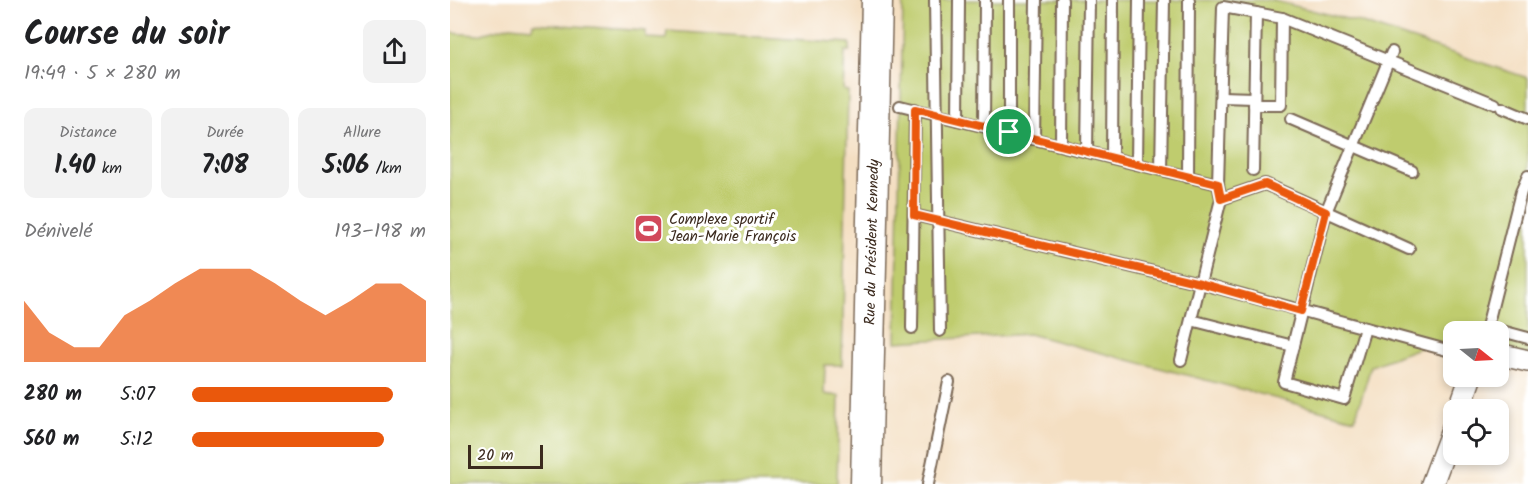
<!DOCTYPE html>
<html lang="fr">
<head>
<meta charset="utf-8">
<style>
  body { margin:0; font-family:Kalam,sans-serif; background:#f2f2f2; color:#202124; height:100vh; display:flex; flex-direction:column; font-size:22px; white-space:nowrap }
  * { box-sizing:border-box; margin:0 }
  p { font-size:20px; color:#757577 }
  .icon { flex:none; width:33px; height:33px; fill:none; stroke:currentColor; stroke-width:2; stroke-linecap:round; stroke-linejoin:round }
  .map { position:relative; flex:1; overflow:hidden }
  .sheet { display:flex; flex-direction:column; background:#fff; width:450px }
  .sheet>* { flex:none }
  .needle { width:39px; rotate:108deg }
  .buttons { position:absolute; left:993px; top:321px; display:grid; gap:12px }
  .buttons a { display:grid; place-items:center; width:66px; height:66px; border-radius:12px; background:#fff; box-shadow:0 3px 9px #0003; font-size:30px }
  .scale { position:absolute; left:18px; bottom:15px; width:75px; box-sizing:border-box; padding-left:6px; border:3px solid #3b2a1e; border-top:0; font-size:16px; line-height:21px; white-space:nowrap; color:#3b2a1e; -webkit-text-stroke:4px #fff; paint-order:stroke }
  .pin { position:absolute; display:grid; place-items:center; width:51px; height:51px; color:#fff; margin:-26px; border:3px solid #fff; border-radius:50%; box-shadow:0 2px 6px #0007 }
  .round { display:grid; place-items:center; flex:none; width:63px; height:63px; border-radius:12px; background:#f2f2f2 }
  .summary { display:flex; align-items:center; justify-content:space-between; height:102px; padding:0 24px }
  h1 { font-size:33px; font-weight:600; line-height:45px }
  .metrics { display:grid; grid-template-columns:repeat(3,1fr); gap:9px; height:102px; padding:6px 24px }
  .metrics div { display:grid; align-content:center; border-radius:12px; background:#f2f2f2; text-align:center }
  .metrics b { font-size:26px; font-weight:600 }
  .metrics small { font-size:16px; font-weight:400 }
  .metrics p { font-size:16px }
  .chart { height:168px; padding:12px 24px }
  .chart p { display:flex; justify-content:space-between }
  .chart svg { width:100%; height:108px; margin-top:6px; fill:#ea580c; opacity:.7 }
  ul { padding:0 24px; list-style:none; font-size:20px }
  li { display:grid; grid-template-columns:96px 72px 1fr; align-items:center; height:45px }
  li i { height:15px; border-radius:8px; background:#ea580c }
  main { display:flex; flex:1; min-height:0 }
  .map>svg:first-child { display:block }
  .green { fill:#bfcc6e; stroke:#7d7b46; stroke-width:1.5 }
  .lines { fill:none; stroke-linecap:round; stroke-linejoin:round }
  .service-casing { stroke:#7c6957; stroke-width:14 }
  .minor-casing { stroke:#7c6957; stroke-width:24 }
  .secondary-casing { stroke:#7c6957; stroke-width:33 }
  .service { stroke:#fff; stroke-width:10 }
  .minor { stroke:#fff; stroke-width:21 }
  .secondary { stroke:#fff; stroke-width:30 }
  .route-casing { stroke:#fff; stroke-width:12 }
  .route { stroke:#ea580c; stroke-width:8 }
  .labels { text-anchor:middle; stroke-width:6; stroke-linejoin:round; paint-order:stroke }
  .poi-label { font-size:15px; fill:#3b2a1e; stroke:#fff; text-anchor:start }
  .street-label { font-size:15px; fill:#3b2a1e; stroke:#fff }
</style>
</head>
<body>
<main>
<section class="sheet">
<div class="summary"><div><h1>Course du soir</h1><p>19:49 · 5 × 280 m</p></div><a class="round"><svg class="icon" aria-label="share" viewBox="0 0 24 24"><path d="M12 15V3M7 8l5-5 5 5M5 13v7h14v-7"/></svg></a></div>
<div class="metrics">
<div><p>Distance</p><b>1.40<small> km</small></b></div>
<div><p>Durée</p><b>7:08</b></div>
<div><p>Allure</p><b>5:06<small> /km</small></b></div>
</div>
<div class="chart"><p><span>Dénivelé</span>193–198 m</p>
<svg viewBox="0 0 160 44" preserveAspectRatio="none"><path d="M0 44V19L10 32L20 38L30 38L40 25L50 19L60 12L70 6L80 6L90 6L100 12L110 19L120 25L130 19L140 12L150 12L160 19V44z"/></svg>
</div>
<ul>
<li><b>280 m</b>5:07<i style="width:86%"></i></li>
<li><b>560 m</b>5:12<i style="width:82%"></i></li>
</ul>
</section>
<div class="map">
<svg width="1078" height="484" viewBox="0 0 1078 484">
  <rect width="100%" height="100%" fill="#fff"/>
  <filter id="ink" filterUnits="userSpaceOnUse"><feTurbulence type="fractalNoise" baseFrequency=".0167" numOctaves="2"/><feDisplacementMap in="SourceGraphic" scale="12" xChannelSelector="R" yChannelSelector="G"/><feConvolveMatrix kernelMatrix="1 2 1 2 8 2 1 2 1" color-interpolation-filters="sRGB"/></filter>
  <filter id="wash" filterUnits="userSpaceOnUse"><feTurbulence type="fractalNoise" baseFrequency=".008" numOctaves="4" result="noise"/><feDisplacementMap in="SourceGraphic" scale="24" xChannelSelector="R" yChannelSelector="G"/><feGaussianBlur stdDeviation="1.35" result="paint"/><feColorMatrix in="noise" values="0 0 0 0 0 0 0 0 0 0 0 0 0 0 0 0 0 1.4 0 .05"/><feComposite in="paint" operator="in"/></filter>
  <g filter="url(#wash)">
    <rect width="100%" height="100%" fill="#f4dfc2"/>
    <g class="green">
      <path d="M453,0H821L909,22L1078,78V356L1049,349L1048,332H1004L1003,347H971L921,366L905,419L579,334L446,342Z"/>
      <path d="M83,23L196,31V38L216,39L217,31L400,43V51H395L393,90L398,91L392,365H375L374,394L389,396L387,484H0V33L28,35L60,26L82,28Z"/>
    </g>
  </g>
  <g filter="url(#ink)">
    <g class="lines">
      <defs>
        <g id="service">
          <path d="M485,0L490,331"/>
          <path d="M832,18L1045,104"/>
          <path d="M771,97L804,98"/>
          <path d="M804,105H831L832,18L806,13"/>
          <path d="M450,106L768,184L771,199L750,283L1004,352"/>
          <path d="M1052,108L1078,119"/>
          <path d="M841,119L962,171"/>
          <path d="M508,120L509,0"/>
          <path d="M534,126L535,0"/>
          <path d="M559,132V0"/>
          <path d="M584,139L586,0"/>
          <path d="M611,145L612,0"/>
          <path d="M637,152L639,0"/>
          <path d="M662,158L663,0"/>
          <path d="M687,164L689,0"/>
          <path d="M711,170L714,0"/>
          <path d="M1078,176L1071,192L1037,327L1078,338"/>
          <path d="M738,177L739,0"/>
          <path d="M768,184L773,7L806,13L803,170"/>
          <path d="M771,199L815,184L959,249"/>
          <path d="M464,215L750,283L731,360"/>
          <path d="M741,320L843,346"/>
          <path d="M462,328L465,109"/>
          <path d="M915,328L894,399L834,382L876,212L942,52"/>
          <path d="M478,484L499,382"/>
        </g>
        <g id="minor">
          <path d="M1048,354L1078,361"/>
          <path d="M1009,410L1021,376"/>
          <path d="M982,484L1004,425"/>
        </g>
        <g id="secondary">
          <path id="s1" d="M416,484L427,0"/>
        </g>
      </defs>
      <use href="#service" class="service-casing"/>
      <use href="#minor" class="minor-casing"/>
      <use href="#secondary" class="secondary-casing"/>
      <use href="#service" class="service"/>
      <use href="#minor" class="minor"/>
      <use href="#secondary" class="secondary"/>
    </g>
  </g>
  <g class="lines" filter="url(#ink)">
    <defs>
      <path id="route" d="M465,109L768,184L771,199L815,184L876,212L851,311L750,283L464,215Z"/>
    </defs>
    <use href="#route" class="route-casing"/>
    <use href="#route" class="route"/>
  </g>
  <defs>
    <symbol id="stadium-square" viewBox="-11 -11 22 22"><rect x="-9" y="-9" width="18" height="18" rx="4" fill="#d1495b" stroke="#fff"/><path d="M0-5a6.5 5 0 1 0 0 10a6.5 5 0 1 0 0-10ZM-3.5-1.8h7v3.6h-7Z" fill="#fff"/></symbol>
  </defs>
  <g fill-rule="evenodd">
    <use href="#stadium-square" x="182" y="212" width="33" height="33"/>
  </g>
  <g class="labels">
    <g class="poi-label">
      <text x="219" y="224">Complexe sportif<tspan x="219" dy="17">Jean-Marie François</tspan></text>
    </g>
    <g class="street-label">
      <text dy="5" stroke="none"><textPath href="#s1" startOffset="242">Rue du Président Kennedy</textPath></text>
    </g>
  </g>
</svg>
<div class="buttons">
<a><svg class="needle" viewBox="-14 -14 28 28"><path d="M0-13l5 13h-10z" fill="#e53935"/><path d="M0 13l5-13h-10z" fill="#757577"/></svg></a>
<a><svg class="icon" aria-label="locate" viewBox="0 0 24 24"><circle cx="12" cy="12" r="6"/><path d="M12 2v4M12 18v4M2 12h4M18 12h4"/></svg></a>
</div>
<div class="scale">20 m</div>
<div class="pin" style="left:559px;top:132px;background:#1e9e55"><svg class="icon" aria-label="arrive" viewBox="0 0 24 24"><path d="M6 21V4h12l-3 4 3 4H6"/></svg></div>
</div>
</main>
</body>
</html>
